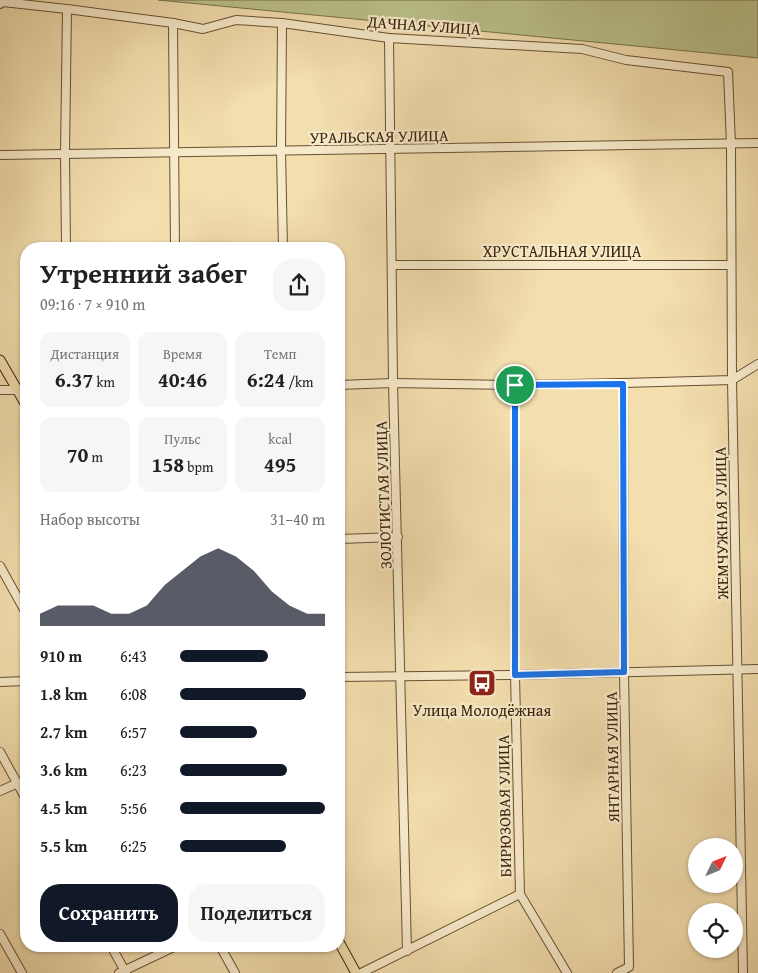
<!DOCTYPE html>
<html lang="ru">
<head>
<meta charset="utf-8">
<style>
  body { margin:0; font-family:"Gentium Book Plus",serif; background:#f6f6f6; color:#202124; height:100vh; display:flex; flex-direction:column; font-size:19px; white-space:nowrap }
  * { box-sizing:border-box; margin:0 }
  p { font-size:16px; color:#757577 }
  .icon { flex:none; width:28px; height:28px; fill:none; stroke:currentColor; stroke-width:2; stroke-linecap:round; stroke-linejoin:round }
  .map { position:relative; flex:1; overflow:hidden }
  .side { position:absolute; left:20px; top:242px; width:325px; height:710px; display:flex; flex-direction:column; background:#fff; border-radius:20px; box-shadow:0 1px 4px #0004 }
  .side>* { flex:none }
  .needle { width:32px; rotate:47deg }
  .controls { position:absolute; left:688px; top:838px; display:grid; gap:10px }
  .controls a { display:grid; place-items:center; width:55px; height:55px; border-radius:50%; background:#fff; box-shadow:0 1px 4px #0004; font-size:25px }
  .pin { position:absolute; display:grid; place-items:center; width:42px; height:42px; color:#fff; margin:-21px; border:2px solid #fff; border-radius:50%; box-shadow:0 1px 5px #0007 }
  .round { display:grid; place-items:center; flex:none; width:52px; height:52px; border-radius:20px; background:#f6f6f6 }
  .overview { display:flex; align-items:center; justify-content:space-between; height:85px; padding:0 20px }
  h1 { font-size:28px; font-weight:600; line-height:38px }
  .stats { display:grid; grid-template-columns:repeat(3,1fr); gap:8px; height:85px; padding:5px 20px }
  .stats div { display:grid; align-content:center; border-radius:12px; background:#f6f6f6; text-align:center }
  .stats b { font-size:21px; font-weight:600 }
  .stats small { font-size:14px; font-weight:400 }
  .stats p { font-size:14px }
  .chart { height:140px; padding:10px 20px }
  .chart p { display:flex; justify-content:space-between }
  .chart svg { width:100%; height:90px; margin-top:5px; fill:#111827; opacity:.7 }
  .primary-button { display:flex; gap:10px; margin-top:auto; padding:10px 20px }
  .primary-button a { flex:1; height:58px; border-radius:20px; background:#111827; color:#fff; font-size:20px; font-weight:600; line-height:58px; text-align:center }
  .primary-button a+a { background:#f6f6f6; color:#202124 }
  ul { padding:0 20px; list-style:none; font-size:16px }
  li { display:grid; grid-template-columns:80px 60px 1fr; align-items:center; height:38px }
  li i { height:12px; border-radius:6px; background:#111827 }
  .map>svg:first-child { display:block }
  .green { fill:#bac18b; stroke:#7a714a }
  .lines { fill:none; stroke-linecap:round; stroke-linejoin:round }
  .minor-casing { stroke:#685032; stroke-width:10 }
  .major-casing { stroke:#3a2109; stroke-width:11 }
  .minor { stroke:#f7eaca; stroke-width:8 }
  .major { stroke:#f3deae; stroke-width:9 }
  .route-casing { stroke:#fff; stroke-width:10 }
  .route { stroke:#1a73e8; stroke-width:6 }
  .labels { text-anchor:middle; stroke-width:4.5; stroke-linejoin:round; paint-order:stroke }
  .street-label { font-size:16px; fill:#3a2109; stroke:#f7eaca }
  .poi-label { font-size:16px; fill:#3a2109; stroke:#f7eaca }
</style>
</head>
<body>
<div class="map">
<svg width="758" height="973" viewBox="0 0 758 973">
  <rect width="100%" height="100%" fill="#f3deae"/>
  <filter id="stains"><feTurbulence type="fractalNoise" baseFrequency=".004" numOctaves="4"/><feColorMatrix values="0 0 0 0 .2 0 0 0 0 .09 0 0 0 0 .02 0 0 0 .5 -.17"/></filter>
  <radialGradient id="worn" r=".72"><stop offset=".6" stop-color="#630" stop-opacity="0"/><stop offset="1" stop-color="#630" stop-opacity=".3"/></radialGradient>
  <path class="green" d="M158,0H758V58L739,56Z"/>
  <g class="lines">
    <defs>
      <g id="minor">
        <path d="M0,4L3,2L67,9L173,23L203,29L236,20L282,23L389,38L582,49L626,60L728,72L731,144L732,380L743,973"/>
        <path d="M173,23L175,249"/>
        <path d="M282,23L281,151L283,249"/>
        <path d="M389,38L393,383L407,951"/>
        <path d="M0,155L758,143"/>
        <path d="M66,249L65,154L67,9"/>
        <path d="M393,265H730"/>
        <path d="M339,385L393,383L515,385L623,383L732,380L758,364"/>
        <path d="M515,385V675L520,894L567,973"/>
        <path d="M0,390H26"/>
        <path d="M339,539L398,537"/>
        <path d="M0,566L26,613"/>
        <path d="M339,677L515,675L758,669"/>
        <path d="M0,682L26,681"/>
        <path d="M0,752L26,799"/>
        <path d="M0,791L18,783"/>
        <path d="M0,934L22,973"/>
        <path d="M111,946L126,973"/>
        <path d="M220,946L235,973"/>
        <path d="M119,973L176,946"/>
        <path d="M361,973L520,894"/>
        <path d="M617,973L629,967L624,672L623,383"/>
      </g>
      <g id="major">
        <path d="M0,360L26,405"/>
        <path d="M339,942L356,973"/>
      </g>
    </defs>
    <use href="#minor" class="minor-casing"/>
    <use href="#major" class="major-casing"/>
    <use href="#minor" class="minor"/>
    <use href="#major" class="major"/>
  </g>
  <g class="lines">
    <defs>
      <path id="route" d="M623,384L624,672L515,675V385Z"/>
    </defs>
    <use href="#route" class="route-casing"/>
    <use href="#route" class="route"/>
  </g>
  <defs>
    <symbol id="bus-square" viewBox="-11 -11 22 22"><rect x="-9" y="-9" width="18" height="18" rx="4" fill="#8f2418" stroke="#f7eaca"/><path d="M-5-6H5V4H4V6H2V4H-2V6H-4V4H-5ZM-3.5-4V0h7V-4ZM-3.5 1.2v1.5H-2V1.2ZM2 1.2v1.5H3.5V1.2Z" fill="#fff"/></symbol>
  </defs>
  <g fill-rule="evenodd">
    <use href="#bus-square" x="466" y="667" width="32" height="32"/>
  </g>
  <g class="labels">
    <g class="street-label">
      <text transform="translate(424 25) rotate(4)" y="6">ДАЧНАЯ УЛИЦА</text>
      <text transform="translate(379 136) rotate(-1)" y="6">УРАЛЬСКАЯ УЛИЦА</text>
      <text x="562" y="257">ХРУСТАЛЬНАЯ УЛИЦА</text>
      <text transform="translate(383 495) rotate(-92)" y="6">ЗОЛОТИСТАЯ УЛИЦА</text>
      <text transform="translate(721 523) rotate(-91)" y="6">ЖЕМЧУЖНАЯ УЛИЦА</text>
      <text transform="translate(612 757) rotate(-91)" y="6">ЯНТАРНАЯ УЛИЦА</text>
      <text transform="translate(504 806) rotate(-91)" y="6">БИРЮЗОВАЯ УЛИЦА</text>
    </g>
    <g class="poi-label">
      <text x="482" y="716">Улица Молодёжная</text>
    </g>
  </g>
  <rect width="100%" height="100%" filter="url(#stains)"/>
  <rect width="100%" height="100%" fill="url(#worn)"/>
</svg>
<div class="controls">
<a><svg class="needle" viewBox="-14 -14 28 28"><path d="M0-13l5 13h-10z" fill="#e53935"/><path d="M0 13l5-13h-10z" fill="#757577"/></svg></a>
<a><svg class="icon" aria-label="locate" viewBox="0 0 24 24"><circle cx="12" cy="12" r="6"/><path d="M12 2v4M12 18v4M2 12h4M18 12h4"/></svg></a>
</div>
<div class="pin" style="left:515px;top:385px;background:#1e9e55"><svg class="icon" aria-label="arrive" viewBox="0 0 24 24"><path d="M6 21V4h12l-3 4 3 4H6"/></svg></div>
<section class="side">
<div class="overview"><div><h1>Утренний забег</h1><p>09:16 · 7 × 910 m</p></div><a class="round"><svg class="icon" aria-label="share" viewBox="0 0 24 24"><path d="M12 15V3M7 8l5-5 5 5M5 13v7h14v-7"/></svg></a></div>
<div class="stats">
<div><p>Дистанция</p><b>6.37<small> km</small></b></div>
<div><p>Время</p><b>40:46</b></div>
<div><p>Темп</p><b>6:24<small> /km</small></b></div>
</div>
<div class="stats">
<div><b>70<small> m</small></b></div>
<div><p>Пульс</p><b>158<small> bpm</small></b></div>
<div><p>kcal</p><b>495</b></div>
</div>
<div class="chart"><p><span>Набор высоты</span>31–40 m</p>
<svg viewBox="0 0 160 44" preserveAspectRatio="none"><path d="M0 44V38L10 34L20 34L30 34L40 38L50 38L60 34L70 24L80 17L90 10L100 6L110 10L120 17L130 27L140 34L150 38L160 38V44z"/></svg>
</div>
<ul>
<li><b>910 m</b>6:43<i style="width:61%"></i></li>
<li><b>1.8 km</b>6:08<i style="width:87%"></i></li>
<li><b>2.7 km</b>6:57<i style="width:53%"></i></li>
<li><b>3.6 km</b>6:23<i style="width:74%"></i></li>
<li><b>4.5 km</b>5:56<i style="width:100%"></i></li>
<li><b>5.5 km</b>6:25<i style="width:73%"></i></li>
</ul>
<div class="primary-button"><a>Сохранить</a><a>Поделиться</a></div>
</section>
</div>
</body>
</html>
